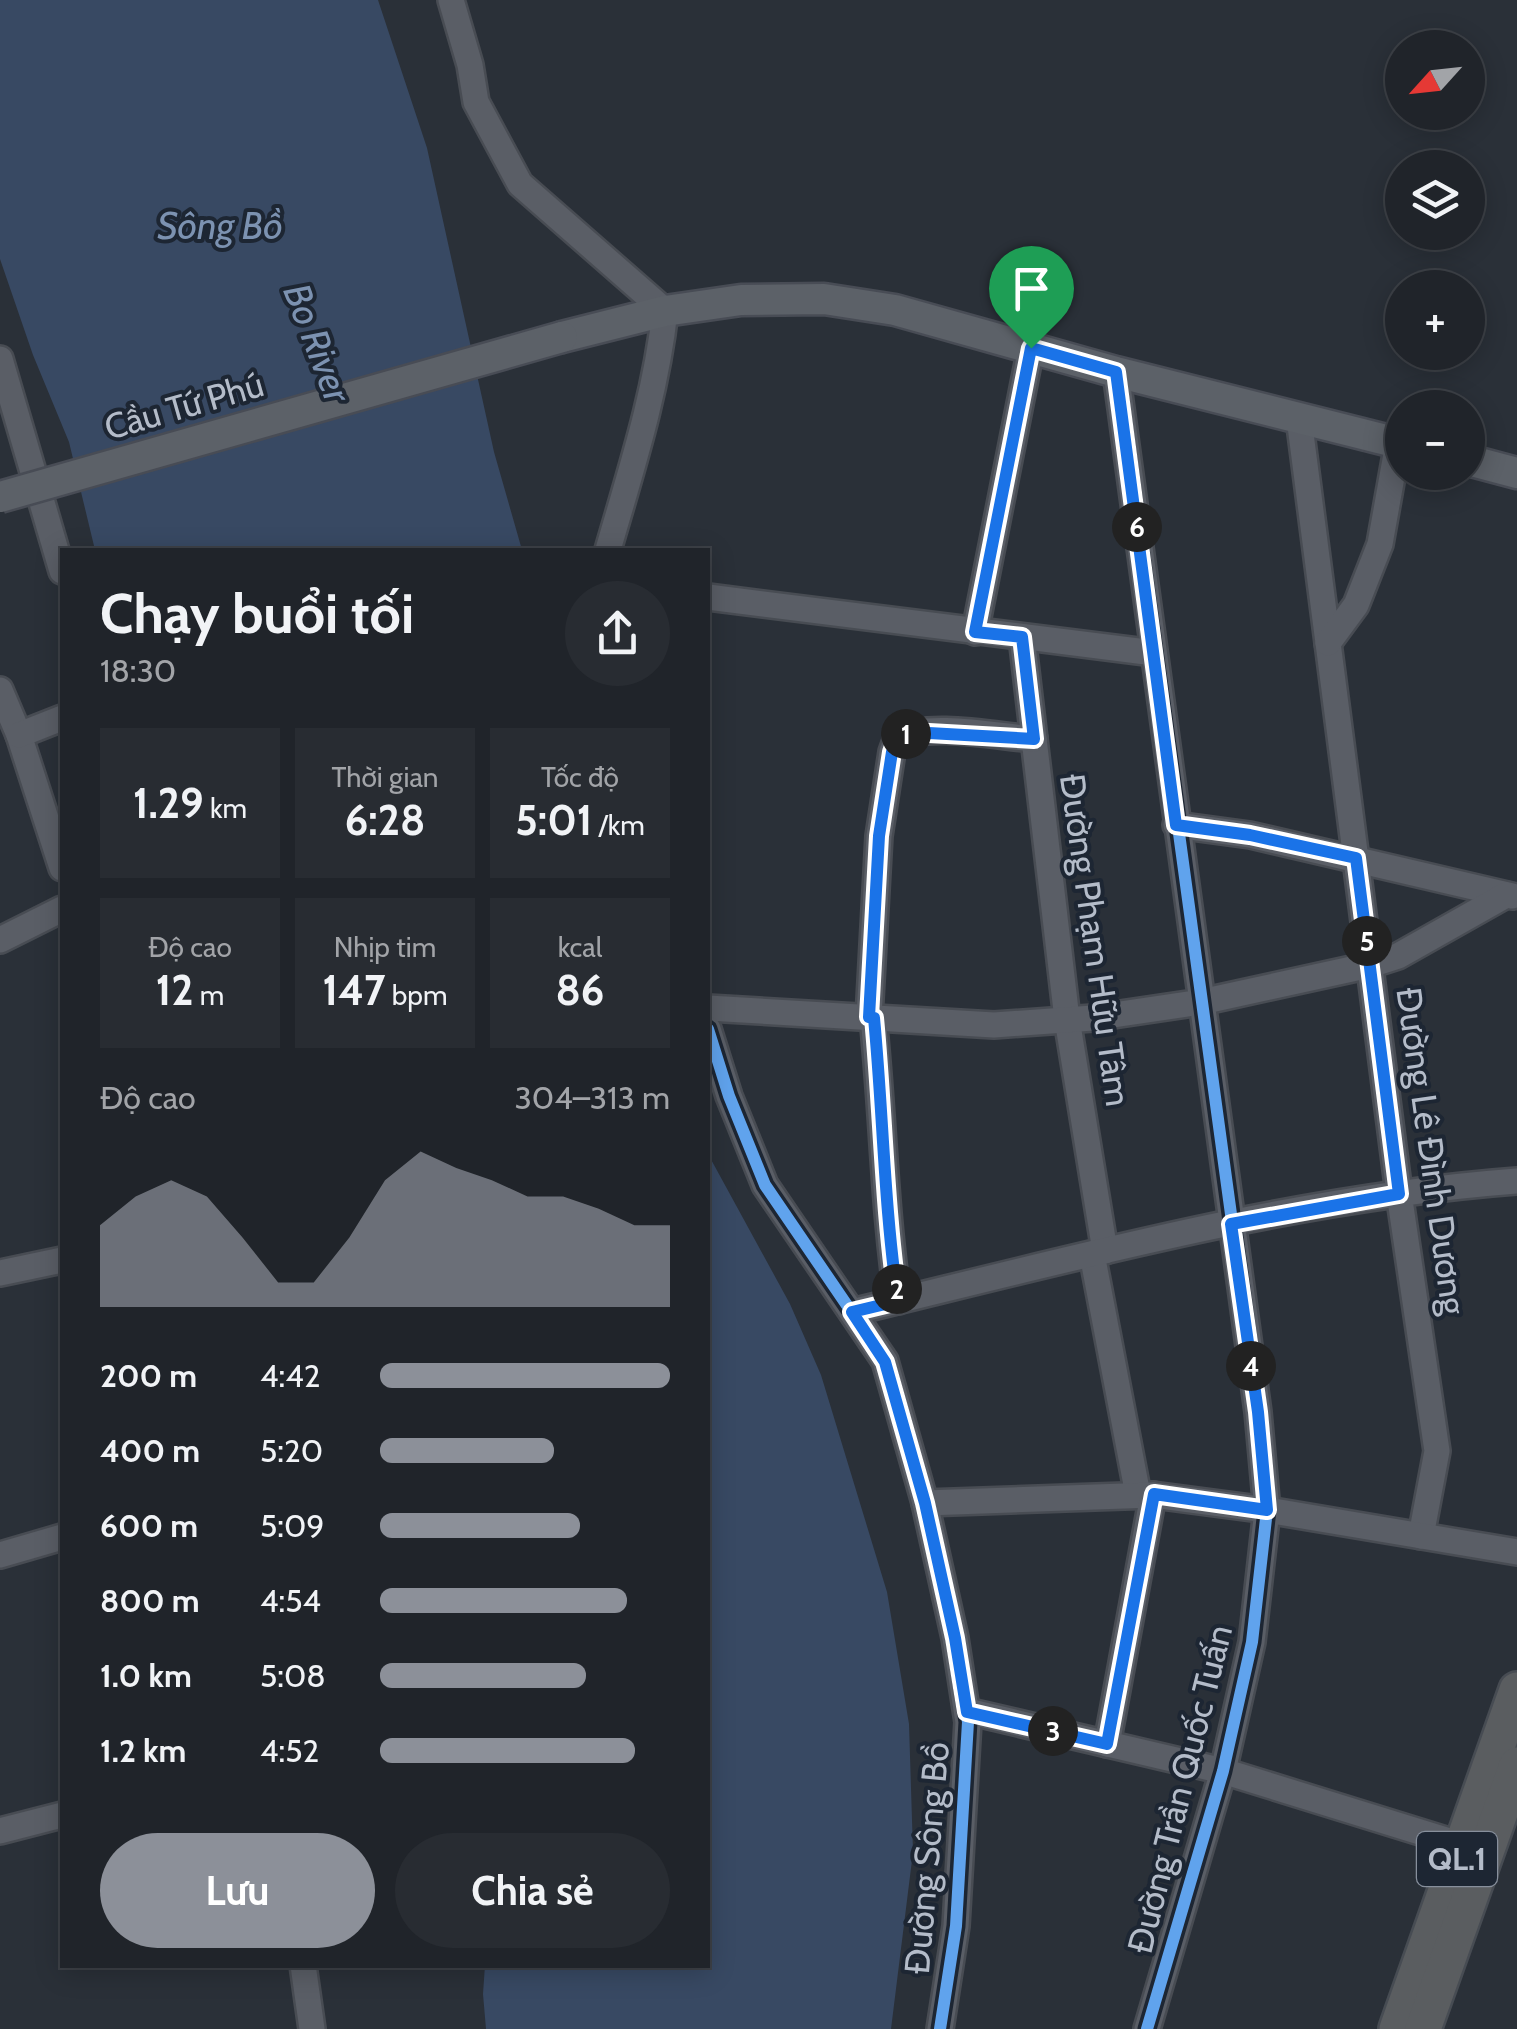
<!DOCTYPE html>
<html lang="vi">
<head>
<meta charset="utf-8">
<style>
  body { margin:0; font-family:Cabin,sans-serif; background:#282c32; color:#f1f3f6; height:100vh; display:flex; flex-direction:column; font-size:38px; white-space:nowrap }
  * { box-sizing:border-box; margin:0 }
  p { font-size:32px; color:#a2a4a8 }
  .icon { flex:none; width:55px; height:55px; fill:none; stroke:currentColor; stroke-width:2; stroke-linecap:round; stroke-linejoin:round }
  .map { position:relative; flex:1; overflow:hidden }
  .sheet { position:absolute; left:60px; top:548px; width:650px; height:1420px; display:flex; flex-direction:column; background:#20242a; border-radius:0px; box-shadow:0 5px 25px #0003,0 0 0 2px #3d4147 }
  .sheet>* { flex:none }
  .needle { width:65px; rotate:243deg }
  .controls { position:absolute; left:1385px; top:30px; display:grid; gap:20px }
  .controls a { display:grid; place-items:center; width:100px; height:100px; border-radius:50%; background:#20242a; box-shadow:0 5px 25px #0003,0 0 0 2px #3d4147; font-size:50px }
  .pin { position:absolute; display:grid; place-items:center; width:85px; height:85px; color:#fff; margin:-102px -42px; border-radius:50% 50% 50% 0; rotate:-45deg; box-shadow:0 0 10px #0007 }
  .pin .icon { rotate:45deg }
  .km { position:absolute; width:50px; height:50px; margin:-25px; border-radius:50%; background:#222; color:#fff; font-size:28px; line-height:50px; text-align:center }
  .round { display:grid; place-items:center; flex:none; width:105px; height:105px; border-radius:52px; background:#282c32 }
  .summary { display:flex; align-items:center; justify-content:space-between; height:170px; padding:0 40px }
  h1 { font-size:55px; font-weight:700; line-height:75px }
  .metrics { display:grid; grid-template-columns:repeat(3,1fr); gap:15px; height:170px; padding:10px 40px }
  .metrics div { display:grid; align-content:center; border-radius:0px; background:#282c32; text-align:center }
  .metrics b { font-size:42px; font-weight:700 }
  .metrics small { font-size:28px; font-weight:400 }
  .metrics p { font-size:28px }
  .chart { height:280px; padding:20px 40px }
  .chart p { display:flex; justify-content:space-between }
  .chart svg { width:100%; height:180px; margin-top:10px; fill:#8c9099; opacity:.7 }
  .button { display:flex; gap:20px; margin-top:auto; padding:20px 40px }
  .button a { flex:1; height:115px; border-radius:60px; background:#8c9099; color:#fff; font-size:40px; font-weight:700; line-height:115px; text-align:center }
  .button a+a { background:#282c32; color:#f1f3f6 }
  ul { padding:0 40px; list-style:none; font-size:32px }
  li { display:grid; grid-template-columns:160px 120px 1fr; align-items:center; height:75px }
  li i { height:25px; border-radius:12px; background:#8c9099 }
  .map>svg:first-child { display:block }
  .water { fill:#384963 }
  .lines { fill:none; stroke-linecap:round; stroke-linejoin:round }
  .minor-casing { stroke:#484c53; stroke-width:30 }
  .major-casing { stroke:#484c55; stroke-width:35 }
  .highway-casing { stroke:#474c53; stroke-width:40 }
  .minor { stroke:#5a5e66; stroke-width:25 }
  .major { stroke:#5c6168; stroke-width:30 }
  .highway { stroke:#5a5d60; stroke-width:35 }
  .major-bridge-casing { stroke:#484c55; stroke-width:35; stroke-linecap:butt }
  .major-bridge { stroke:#5c6168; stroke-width:30 }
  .cycleway-casing { stroke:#1d2633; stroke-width:19 }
  .cycleway { stroke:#60a3ed; stroke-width:12 }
  .route-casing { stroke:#fff; stroke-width:20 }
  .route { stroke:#1a73e8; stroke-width:12 }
  .labels { text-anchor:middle; stroke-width:8; stroke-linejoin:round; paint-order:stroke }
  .shield { fill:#1d2633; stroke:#878f9c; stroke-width:2.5 }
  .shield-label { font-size:32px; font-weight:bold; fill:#b4bcc9 }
  .street-label { font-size:35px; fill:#b4bcc9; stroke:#1d2633 }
  .water-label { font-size:38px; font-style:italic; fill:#7c92b1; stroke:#1d2633 }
</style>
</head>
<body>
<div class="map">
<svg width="1517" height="2029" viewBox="0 0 1517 2029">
  <rect width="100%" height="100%" fill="#2a3038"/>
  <g class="water">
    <path d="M0,0H378L427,148L494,452L522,550H95L69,442L33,355L0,259Z"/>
    <path d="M708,1154L790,1304L821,1375L887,1592L909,1724L913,1852L891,2029H486L483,1994L485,1965H708Z"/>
  </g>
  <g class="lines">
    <defs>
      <g id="minor">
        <path d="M451,0L470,65L476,102L520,184L665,311C656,394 631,470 608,550"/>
        <path d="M0,359L62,571"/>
        <path d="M1116,372L1258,1412L1267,1510L1252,1642L1223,1771L1147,2029"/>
        <path d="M1299,418L1399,1193L1437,1451L1421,1536"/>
        <path d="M708,597L1154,653"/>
        <path d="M975,632L1031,348"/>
        <path d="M1022,637L1067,1019L1105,1251"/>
        <path d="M1328,643L1356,605L1380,544L1398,443"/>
        <path d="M0,690L19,735L62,868"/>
        <path d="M19,735L62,718"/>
        <path d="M1176,825L1250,835L1512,896"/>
        <path d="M0,940L62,909"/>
        <path d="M708,1008L994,1025L1093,1018L1201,1002L1370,965L1398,956L1506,895"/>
        <path d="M869,1017L879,836L892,752L897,738C930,722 996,736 1034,739"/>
        <path d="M873,1018C883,1112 884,1207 898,1301"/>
        <path d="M708,1029L729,1096L765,1185L885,1361L925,1503L955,1638L968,1722L956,1926L940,2029"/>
        <path d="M1092,1254L1138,1495"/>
        <path d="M0,1273L62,1260"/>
        <path d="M852,1312C1071,1259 1292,1198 1517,1181"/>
        <path d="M925,1503L1153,1495L1267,1510L1517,1552"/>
        <path d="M0,1555L62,1537"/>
        <path d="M967,1711L1223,1771L1462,1845"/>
        <path d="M1107,1744L1153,1495"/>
        <path d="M0,1831L62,1815"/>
        <path d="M303,1965L312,2029"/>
      </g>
      <g id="major">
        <path d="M562,337L665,311L741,300L824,299L895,310L1116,372L1402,444"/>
        <path d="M1468,460L1517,473"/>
      </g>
      <g id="highway">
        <path d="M1397,2029L1517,1690"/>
        <path d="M1423,2029L1517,1765"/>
      </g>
    </defs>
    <use href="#minor" class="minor-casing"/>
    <use href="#major" class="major-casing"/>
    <use href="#highway" class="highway-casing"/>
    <use href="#minor" class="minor"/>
    <use href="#major" class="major"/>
    <use href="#highway" class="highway"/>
    <defs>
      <path id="major-bridge" d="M0,497L562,337"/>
    </defs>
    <use href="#major-bridge" class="major-bridge-casing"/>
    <use href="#major-bridge" class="major-bridge"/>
    <defs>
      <g id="cycleway">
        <path d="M1116,372L1258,1412L1267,1510L1252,1642L1223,1771L1147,2029"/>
        <path d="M708,1029L729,1096L765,1185L885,1361L925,1503L955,1638L968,1722L956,1926L940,2029"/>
      </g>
    </defs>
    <use href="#cycleway" class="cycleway-casing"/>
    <use href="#cycleway" class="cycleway"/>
  </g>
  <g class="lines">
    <defs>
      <path id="route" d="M1031,348L1116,372L1176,825L1250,835L1356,858L1399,1194L1231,1224L1258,1412L1267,1510L1154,1494L1107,1744L967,1712L955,1638L925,1503L885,1362L852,1312L898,1301C884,1207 883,1112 874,1018L869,1017L879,836L892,752L897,738L911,732L1034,739L1022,637L975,632Z"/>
    </defs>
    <use href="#route" class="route-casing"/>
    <use href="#route" class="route"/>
  </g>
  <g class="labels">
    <rect class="shield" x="1417" y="1832" width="80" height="54" rx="8"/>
    <g class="shield-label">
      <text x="1457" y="1870">QL.1</text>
    </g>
    <g class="street-label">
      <text transform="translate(184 406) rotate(-16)" y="12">Cầu Tứ Phú</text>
      <text transform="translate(1095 940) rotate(82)" y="12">Đường Phạm Hữu Tâm</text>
      <text transform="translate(1431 1151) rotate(82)" y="12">Đường Lê Đình Dương</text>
      <text transform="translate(1180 1789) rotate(-76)" y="12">Đường Trần Quốc Tuấn</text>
      <text transform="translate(927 1858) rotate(-85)" y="12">Đường Sông Bồ</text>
    </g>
    <g class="water-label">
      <text x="220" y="239">Sông Bồ</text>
      <text transform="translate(317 343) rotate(69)" y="13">Bo River</text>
    </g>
  </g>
</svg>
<div class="controls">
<a><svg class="needle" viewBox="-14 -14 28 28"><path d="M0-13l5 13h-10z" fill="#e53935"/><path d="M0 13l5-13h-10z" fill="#a2a4a8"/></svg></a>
<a><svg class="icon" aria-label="layers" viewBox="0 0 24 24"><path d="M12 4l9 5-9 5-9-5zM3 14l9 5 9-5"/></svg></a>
<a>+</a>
<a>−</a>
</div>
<div class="pin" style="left:1031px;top:348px;background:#1e9e55"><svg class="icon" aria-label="arrive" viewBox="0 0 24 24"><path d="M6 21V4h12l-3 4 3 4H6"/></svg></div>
<b class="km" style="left:906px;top:734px">1</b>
<b class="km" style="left:897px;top:1289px">2</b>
<b class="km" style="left:1053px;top:1731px">3</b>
<b class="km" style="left:1251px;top:1366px">4</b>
<b class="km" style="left:1367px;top:941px">5</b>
<b class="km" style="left:1137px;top:527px">6</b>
<section class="sheet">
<div class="summary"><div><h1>Chạy buổi tối</h1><p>18:30</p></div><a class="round"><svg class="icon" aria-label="share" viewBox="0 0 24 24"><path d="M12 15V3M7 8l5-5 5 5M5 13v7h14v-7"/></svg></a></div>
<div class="metrics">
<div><b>1.29<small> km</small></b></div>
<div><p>Thời gian</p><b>6:28</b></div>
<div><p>Tốc độ</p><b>5:01<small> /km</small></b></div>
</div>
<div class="metrics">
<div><p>Độ cao</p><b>12<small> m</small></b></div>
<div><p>Nhịp tim</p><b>147<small> bpm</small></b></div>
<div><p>kcal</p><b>86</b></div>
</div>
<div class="chart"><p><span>Độ cao</span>304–313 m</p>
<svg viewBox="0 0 160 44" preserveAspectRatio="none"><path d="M0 44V24L10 17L20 13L30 17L40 27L50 38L60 38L70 27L80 13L90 6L100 10L110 13L120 17L130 17L140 20L150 24L160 24V44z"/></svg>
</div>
<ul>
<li><b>200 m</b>4:42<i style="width:100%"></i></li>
<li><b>400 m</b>5:20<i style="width:60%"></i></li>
<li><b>600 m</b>5:09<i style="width:69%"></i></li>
<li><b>800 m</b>4:54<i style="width:85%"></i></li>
<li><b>1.0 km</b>5:08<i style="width:71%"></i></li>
<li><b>1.2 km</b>4:52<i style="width:88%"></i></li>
</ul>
<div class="button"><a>Lưu</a><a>Chia sẻ</a></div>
</section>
</div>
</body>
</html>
